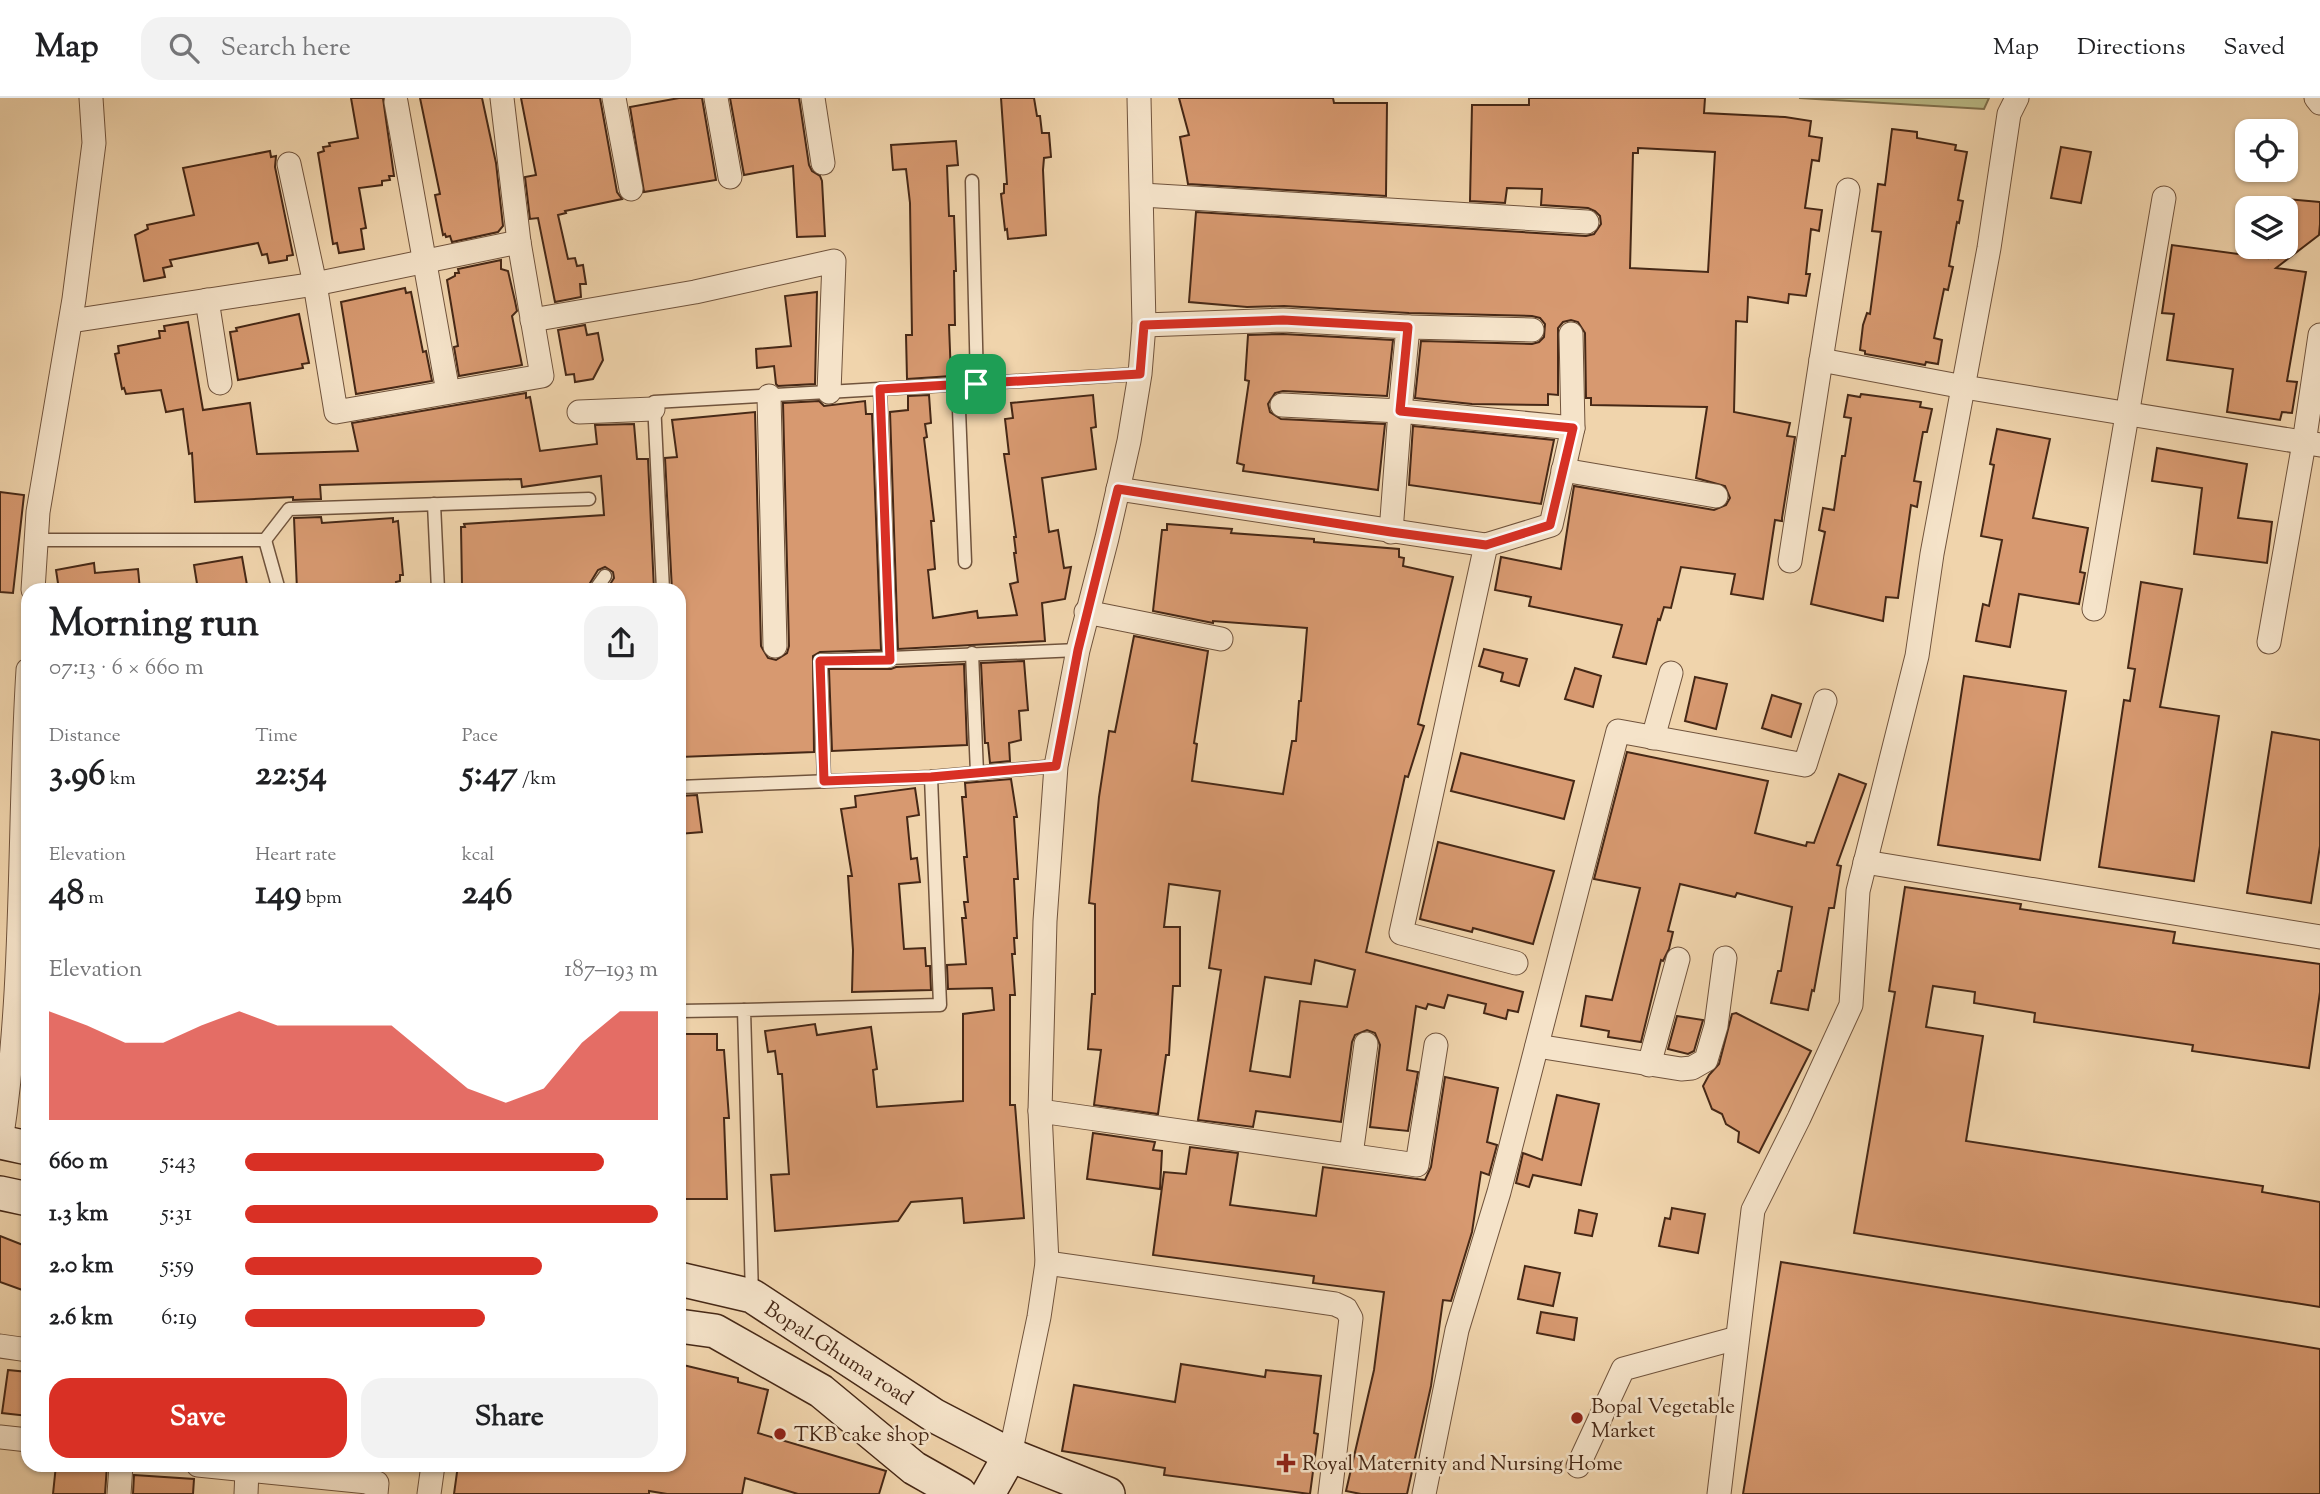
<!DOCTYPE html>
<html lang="en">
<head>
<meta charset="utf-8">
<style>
  body { margin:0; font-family:"Sorts Mill Goudy",serif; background:#f2f2f2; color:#202124; height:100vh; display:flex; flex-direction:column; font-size:26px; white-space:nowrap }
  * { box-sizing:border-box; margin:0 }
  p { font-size:23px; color:#757577 }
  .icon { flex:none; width:38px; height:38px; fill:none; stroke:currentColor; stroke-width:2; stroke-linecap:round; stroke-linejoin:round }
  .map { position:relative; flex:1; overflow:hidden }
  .drawer { position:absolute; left:21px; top:485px; width:665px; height:889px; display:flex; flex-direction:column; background:#fff; border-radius:21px; box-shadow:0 2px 5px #0004 }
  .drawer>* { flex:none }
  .controls { position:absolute; left:2235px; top:21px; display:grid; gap:14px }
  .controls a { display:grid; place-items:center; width:63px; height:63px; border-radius:14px; background:#fff; box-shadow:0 2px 5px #0004; font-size:35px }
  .pin { position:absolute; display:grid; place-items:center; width:60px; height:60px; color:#fff; margin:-30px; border-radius:14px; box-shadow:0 4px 10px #0006 }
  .round { display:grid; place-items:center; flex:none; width:74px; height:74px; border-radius:21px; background:#f2f2f2 }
  .headline { display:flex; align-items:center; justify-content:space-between; height:119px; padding:0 28px }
  h1 { font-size:38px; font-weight:700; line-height:52px }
  .figures { display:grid; grid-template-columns:repeat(3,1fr); gap:10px; height:119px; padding:7px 28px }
  .figures div { display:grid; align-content:center }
  .figures b { font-size:35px; font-weight:700 }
  .figures small { font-size:19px; font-weight:400 }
  .figures p { font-size:19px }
  .chart { height:196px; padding:14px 28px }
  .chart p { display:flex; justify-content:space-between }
  .chart svg { width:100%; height:126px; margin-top:7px; fill:#d93025; opacity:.7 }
  .button { display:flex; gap:14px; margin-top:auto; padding:14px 28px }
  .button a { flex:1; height:80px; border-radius:21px; background:#d93025; color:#fff; font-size:28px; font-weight:700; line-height:80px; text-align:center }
  .button a+a { background:#f2f2f2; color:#202124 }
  ul { padding:0 28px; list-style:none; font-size:23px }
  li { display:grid; grid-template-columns:112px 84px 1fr; align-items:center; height:52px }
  li i { height:18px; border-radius:9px; background:#d93025 }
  header { display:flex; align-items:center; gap:42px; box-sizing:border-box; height:98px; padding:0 35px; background:#fff; border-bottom:2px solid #e0e0e0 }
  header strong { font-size:33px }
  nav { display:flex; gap:38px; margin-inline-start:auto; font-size:24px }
  .search { width:490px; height:63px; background:#f2f2f2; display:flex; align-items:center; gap:18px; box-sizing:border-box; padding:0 24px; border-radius:21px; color:#757577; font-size:26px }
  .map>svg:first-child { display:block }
  .green { fill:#bbbc88; stroke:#80724f; stroke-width:2 }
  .building { fill:#d79970; stroke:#462816; stroke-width:2; fill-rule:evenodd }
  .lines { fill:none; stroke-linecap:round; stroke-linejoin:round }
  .lane-casing { stroke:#70533c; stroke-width:15 }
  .street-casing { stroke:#70533c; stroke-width:25 }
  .secondary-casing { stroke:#462816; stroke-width:36 }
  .lane { stroke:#f5e3c9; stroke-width:12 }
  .street { stroke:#f5e3c9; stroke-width:23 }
  .secondary { stroke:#f5e3c9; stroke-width:33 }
  .route-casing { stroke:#fff; stroke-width:14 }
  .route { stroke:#d93025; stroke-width:9 }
  .poi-dot { fill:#8f2418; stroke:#f5e3c9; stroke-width:2.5 }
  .labels { text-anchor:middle; stroke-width:5; stroke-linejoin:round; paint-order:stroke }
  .street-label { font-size:21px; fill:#462816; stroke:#f5e3c9 }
  .poi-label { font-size:21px; fill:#462816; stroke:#f5e3c9; text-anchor:start }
</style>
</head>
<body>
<header>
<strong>Map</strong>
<div class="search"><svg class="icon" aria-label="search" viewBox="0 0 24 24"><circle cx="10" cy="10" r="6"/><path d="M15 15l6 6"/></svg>Search here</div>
<nav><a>Map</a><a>Directions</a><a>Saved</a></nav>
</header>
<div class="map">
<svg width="2320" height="1396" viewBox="0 0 2320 1396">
  <rect width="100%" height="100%" fill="#f0d4ac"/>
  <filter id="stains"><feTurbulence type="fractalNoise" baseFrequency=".00286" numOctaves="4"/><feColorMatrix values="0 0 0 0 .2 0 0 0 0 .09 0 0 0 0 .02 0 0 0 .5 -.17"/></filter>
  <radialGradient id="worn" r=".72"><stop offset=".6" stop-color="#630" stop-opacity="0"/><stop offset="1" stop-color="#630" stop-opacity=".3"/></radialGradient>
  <path class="green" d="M1799,0H1989L1984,11Z"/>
  <g class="building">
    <path d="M351,0H383L394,78H389L390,82L382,83V87L359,90L366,130L361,131L364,151L339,155L337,145L333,146L318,55L324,53L323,49L330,48L329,45L358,40Z"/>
    <path d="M420,0H482L496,65L503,128L498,134L452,144L450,138L446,139L445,136L443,137L435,97L440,96Z"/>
    <path d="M521,0H600L617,94L622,101L565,113L566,115L558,117L568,161L575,160L577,168L583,167L586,186H580L581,199L555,204L538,120L530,121L525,79L536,77Z"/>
    <path d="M679,0H702L716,82L644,94L630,9Z"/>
    <path d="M730,0H799L809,67L812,73L820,78L822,83L825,138L797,139L793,68L744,77Z"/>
    <path d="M1001,0H1034L1037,18H1040L1042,35H1049L1051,59L1044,60L1043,72L1046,137L1008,141L1007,131L1005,132L1001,96L1004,95V86H1007Z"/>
    <path d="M1179,0H1333L1334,5H1387L1386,98L1188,86L1180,39L1189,37Z"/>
    <path d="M1529,0H1705L1704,15L1785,19L1811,23L1809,38L1822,40L1819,63L1812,62L1805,110L1822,112L1819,133L1811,131L1806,176H1810L1806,198L1789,196L1788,205L1748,199L1747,224L1736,223L1734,314L1790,325L1787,338L1795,339L1782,420V423L1775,422L1763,501L1731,496L1735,476L1681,469L1671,510L1664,509L1660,522L1658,521L1646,566L1613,559L1622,527L1529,508L1531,499L1495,492L1501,459L1561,471L1574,388L1714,412L1726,407L1730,400L1725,388L1696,380L1707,309L1591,307V300H1586L1585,235L1578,224L1571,222L1563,224L1558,230V297L1548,296V307L1472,306L1415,300L1421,243L1532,246L1539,244L1544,239L1545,226L1540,220L1532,218L1409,215L1284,208L1247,209L1189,204L1196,114L1586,138L1594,136L1601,126L1600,118L1595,113L1588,110L1541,107L1542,91L1507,90L1505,105L1470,103L1472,7H1529ZM1638,50L1715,54L1708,174L1630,170L1633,55H1638Z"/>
    <path d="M1892,31L1917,34V40L1956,47L1955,52L1967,54L1958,102L1963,103L1959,125L1957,124L1949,168L1953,169L1948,192L1944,191L1934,240L1942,242L1938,266L1926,264L1925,267L1888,260L1865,256V253L1860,252L1863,227L1867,215L1870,216L1881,134L1872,133L1878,86L1885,87Z"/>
    <path d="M956,43L958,67L947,68L949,118H954L956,173H954L955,227H949L951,278L907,281L906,237H912L910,105L906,71L893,72L891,47Z"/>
    <path d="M2061,49L2091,54L2081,105L2051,100Z"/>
    <path d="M270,53L271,59L276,58L275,69L293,157L287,158V162L269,165L267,156L262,157L258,145L170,162L172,168L163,170L165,179L144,183L135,137L148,131L147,127L194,117L183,70Z"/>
    <path d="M2286,101L2320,104V126L2319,137L2276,170L2306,174L2287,283L2297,284L2292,315L2282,314L2280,322L2227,314L2233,271L2167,262L2174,216L2162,215L2172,147L2268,160L2269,149H2286Z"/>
    <path d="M501,162V171L508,173L515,203L517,213L512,218L522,267L459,278L454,249L458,248L447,182L455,178V175H459L458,171Z"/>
    <path d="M405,190L406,195L411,194L423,254L426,253L432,283L356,296L341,204Z"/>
    <path d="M817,194L815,286L778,288L776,286L774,268L757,270L756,251L791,248L785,198Z"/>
    <path d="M299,216L309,265L302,266L303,270L238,282L230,234L237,233L236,230Z"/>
    <path d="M188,224L203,312L250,305L257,356L358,353L352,325L526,295V300L530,299L540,353L597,346L595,327L634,326L637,361H648L654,492H615V488H609L614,480L613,474L605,469L598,472L587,490L465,492V487H462L461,429H465L464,426L604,417L601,378L522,389L521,381L320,387L321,401L293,402V399L195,404L192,355L189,356L183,311L166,314L161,292L126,296L124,290L122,291L115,256L119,255L118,248L160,240L159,233H165L164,228Z"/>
    <path d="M585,227L587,237L598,235L603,262L593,281L575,284L574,276L566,277L558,232Z"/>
    <path d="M1283,236L1393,242L1387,298L1283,293L1275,295L1268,306L1270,314L1281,321L1385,326L1378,392L1243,373L1244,367L1237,365L1249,283L1245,282L1248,237Z"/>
    <path d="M1861,296L1921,304L1920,309L1932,311L1927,334H1923L1914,383L1921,384L1917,409L1911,407L1898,500L1886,499L1883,523L1811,506L1825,434L1819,432L1823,410L1834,412L1842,358H1845L1851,320L1844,319L1848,297L1860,299Z"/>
    <path d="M929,297L931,325L925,326L927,339L924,340L934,423H931L935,471L928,472L933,520L977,513L978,520L1017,517L1010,486L1018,484L1014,455H1016L1014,439H1016L1004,356H1009L1005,321L1013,320L1011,305L1093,297L1096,329L1091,330L1096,371L1042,380L1049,434L1058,432L1064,470L1071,469L1065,501L1042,505L1045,543L898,551L890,314L908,312V298Z"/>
    <path d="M819,303L824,308L865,303L866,316H872L881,552L820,554L813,558L814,654L680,659L679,492H672L665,360L677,359L672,322L755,314L761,548L768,560L776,562L787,555L789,548L783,305Z"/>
    <path d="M1413,328L1554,342L1541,406L1409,387Z"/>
    <path d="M1997,331L2050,341L2033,420L2088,430L2080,474L2085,475L2079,506L2019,496L2010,549L1976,543L1983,506L1989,508L2002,442L1981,438L1994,367L1990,366Z"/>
    <path d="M2157,350L2247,366L2238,420L2272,424L2267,465L2194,456L2202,390L2152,383Z"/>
    <path d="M0,394L24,397L13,495L0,494Z"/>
    <path d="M321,419L322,425L393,420V424L398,423L403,477H400V483L396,484L397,492H297L294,420Z"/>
    <path d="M1167,426L1232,431L1231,435L1314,441V444L1399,451V459L1404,460L1403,468L1453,479L1418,626L1424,628L1408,679L1405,678L1366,854L1523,894L1518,914L1508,912L1506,921L1484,915L1486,906L1448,897L1444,910L1428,906L1426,911L1416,908L1407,972L1418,974L1408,1033L1370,1029L1380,947L1375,935L1367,932L1355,937L1352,944L1341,1024L1256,1013L1253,1029L1198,1022L1221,872L1209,870L1220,793L1169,786L1164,829H1180V888H1173L1169,957H1166L1158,1016L1094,1007L1101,952L1088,951L1092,896H1095V806L1089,805L1099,699L1109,633L1115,634L1134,538L1208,553L1194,645L1197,646L1192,683L1283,696L1292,643H1296L1299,603H1301L1307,530L1213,523V525L1153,513L1162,432H1167ZM1315,862L1355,872L1347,909L1300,903L1290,979L1250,973L1265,879L1311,886Z"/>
    <path d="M242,459L247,487L236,489V492H198L194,467Z"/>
    <path d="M94,465L95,475L138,471L140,492H59L56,472Z"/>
    <path d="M2141,484L2182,491L2160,609L2219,618L2194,783L2099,769L2124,602L2130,603L2135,571L2128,570Z"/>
    <path d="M1484,551L1527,561L1519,588L1501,583L1503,575L1479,568Z"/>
    <path d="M1024,563L1028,612L1019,613L1021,642L1009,645L1010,663L990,665L988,645H985L981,565Z"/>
    <path d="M964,566L967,647L832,653L829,571H891L896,569Z"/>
    <path d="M1575,570L1601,578L1593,609L1565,601Z"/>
    <path d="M1964,578L2066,593L2040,762L1938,747Z"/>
    <path d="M1695,579L1727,586L1716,631L1685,623Z"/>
    <path d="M1772,597L1801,606L1791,639L1762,630Z"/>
    <path d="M2272,634L2320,642V748L2311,805L2247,795Z"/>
    <path d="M1627,654L1768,683L1755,735L1806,748L1807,744L1814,745L1839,676L1866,686L1837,767L1841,768L1834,810H1829L1814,893L1812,892L1808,912L1771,905L1778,873H1781L1792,809L1737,795L1735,799L1680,786L1668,833L1673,834L1669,851L1663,863L1661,862L1641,944L1608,939L1609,933L1581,928L1586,898L1612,902L1640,790L1594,781Z"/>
    <path d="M1461,655L1574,683L1564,721L1451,693Z"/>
    <path d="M1011,681L1017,719H1014L1018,781H1014L1017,840H1014L1015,856H1012L1015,897H1010V1007H1015L1024,1120L964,1125L962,1100L911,1104L898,1123L775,1133L771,1077L789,1076L782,976H778L775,953L768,954L765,933L815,926L817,937L871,929L877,971L873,972L877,1009L963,1003V916L994,912L992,890L948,891L947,867L966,866L962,820H966L964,804H968L964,759H967L962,699H966L965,685Z"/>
    <path d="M915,690L919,717L907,719L911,761L917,760L920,784L899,786L904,851L925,850L926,868H930L931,892L852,894L853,852L848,778H852L841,711L856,709L855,698Z"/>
    <path d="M697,697L702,734L679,736V698Z"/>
    <path d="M1438,744L1554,773L1533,846L1473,830L1472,834L1420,821Z"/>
    <path d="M1905,789L2021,806L2020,811L2175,834L2173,845L2320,866V894L2309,970L2192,953L2193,947L2034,924L2035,915L1974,905L1975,894L1933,888L1926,929L1983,938L1966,1043L2263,1088L2262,1094L2320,1104V1209L1854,1135L1895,894L1889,893Z"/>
    <path d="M1736,915L1811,953L1759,1055L1738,1044L1739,1034L1726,1026L1722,1016L1712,1011L1703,988L1709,977L1719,966L1732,916Z"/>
    <path d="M1677,918L1703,922L1694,953L1688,956L1668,951Z"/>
    <path d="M679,936H717V952H724L729,1020H724L727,1101H679Z"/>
    <path d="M1445,979L1498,990L1487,1044L1497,1047L1489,1077L1481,1074L1472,1134L1451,1203L1443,1202L1431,1288L1407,1396H1361L1346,1393L1374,1272L1384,1194L1313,1185L1314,1178L1153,1157L1164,1074L1186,1076L1190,1049L1238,1055L1230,1107L1316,1118L1323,1069L1425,1082L1431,1069Z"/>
    <path d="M1557,997L1599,1006L1581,1087L1533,1077L1529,1089L1516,1085L1523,1055L1542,1062Z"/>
    <path d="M1093,1035L1155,1044L1153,1052L1162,1053L1160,1091L1087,1081Z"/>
    <path d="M1672,1110L1705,1116L1698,1155L1659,1148L1665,1120L1670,1121Z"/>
    <path d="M1579,1112L1597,1116L1592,1138L1575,1135Z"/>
    <path d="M0,1138L28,1149V1194L0,1184Z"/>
    <path d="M1781,1164L2320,1251V1396H1743Z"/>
    <path d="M1525,1168L1560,1175L1553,1208L1518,1201Z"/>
    <path d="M1541,1214L1577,1220L1574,1242L1537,1235Z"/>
    <path d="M1181,1266L1265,1279L1266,1272L1321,1278L1314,1335L1318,1336L1310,1396L1164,1377L1165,1370L1062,1353L1074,1287L1175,1304Z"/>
    <path d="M683,1267L738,1280V1284L768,1292L758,1335L886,1373L879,1396H798L745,1380L742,1396H667L649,1393V1396H454L458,1367H679V1272H681Z"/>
    <path d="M8,1272L28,1274V1318L2,1315Z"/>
    <path d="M56,1367H107L105,1396H53Z"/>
    <path d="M134,1377L194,1381L193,1396H133Z"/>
  </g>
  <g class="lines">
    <defs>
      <g id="lane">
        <path d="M972,83L977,286"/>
        <path d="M958,286L965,464"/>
        <path d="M880,291L890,562"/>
        <path d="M434,406L438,492"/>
        <path d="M36,442H265L289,411L589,401"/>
        <path d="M265,442L279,492"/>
        <path d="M595,492L605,478"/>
        <path d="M663,492L654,304L1140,276"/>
        <path d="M972,555L977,675"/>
        <path d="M824,683L820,563L1078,552"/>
        <path d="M679,689L931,679L1056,668"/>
        <path d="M679,913L744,912"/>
        <path d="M752,1198L744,912L940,907L931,679"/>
      </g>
      <g id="street">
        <path d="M614,0L631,91"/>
        <path d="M716,0L730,79"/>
        <path d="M813,0L823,65"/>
        <path d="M2316,0L2320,5"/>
        <path d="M396,4L448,294"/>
        <path d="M289,66L315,186L336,314L542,278L519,144L502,0"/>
        <path d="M1142,97L1587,124"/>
        <path d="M207,202L220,285"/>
        <path d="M532,222L695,194L834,163L829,294"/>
        <path d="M71,223L315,186L519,144"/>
        <path d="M1144,227L1283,222L1408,229L1400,313L1282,307"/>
        <path d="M1408,229L1532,232"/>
        <path d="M1821,262L1848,92"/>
        <path d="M769,298L775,548"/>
        <path d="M579,314L653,311"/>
        <path d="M1563,372L1716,398"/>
        <path d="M1118,391L1486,447L1551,427L1573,330L1571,236"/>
        <path d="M1391,434L1400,313L1573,330"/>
        <path d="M1486,447L1401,835L1516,865"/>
        <path d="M1790,463L1821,262L1964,289L2320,347"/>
        <path d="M33,492L38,414L74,201L94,45L91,0"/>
        <path d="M2094,511L2164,100"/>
        <path d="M1086,514L1221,541"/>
        <path d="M2269,544L2304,345L2320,237"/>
        <path d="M1653,640L1671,575"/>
        <path d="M1865,764L2320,839"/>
        <path d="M1537,948L1681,971L1692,970L1706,962L1716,928L1725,860"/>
        <path d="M1649,967L1678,861"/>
        <path d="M1040,1013L1417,1067L1436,947"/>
        <path d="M1,1044C25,888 18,729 28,572"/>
        <path d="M1351,1057L1366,946"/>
        <path d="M1047,1165L1335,1206L1346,1211L1351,1220L1330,1396"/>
        <path d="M0,1248L28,1252"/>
        <path d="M0,1339L28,1342"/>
        <path d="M1010,1357L1039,1219L1047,1165L1040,1013L1045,823L1056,668L1078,552L1107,440L1129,343L1140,276L1144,227L1139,0"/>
        <path d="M198,1367L377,1385L376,1396"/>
        <path d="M1578,1368L1623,1271L1737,1240"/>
        <path d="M119,1396L121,1367"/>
        <path d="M246,1396L247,1372"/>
        <path d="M429,1396L433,1367"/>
        <path d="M1424,1396L1457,1232L1499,1094L1618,633L1805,667L1825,603"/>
        <path d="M1719,1396L1753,1112L1799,1020L1851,907L1858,793L1917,558L1932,456L1989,150L2009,16L2017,0"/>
      </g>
      <g id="secondary">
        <path d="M0,1044L28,1050"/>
        <path d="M0,1095L28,1101"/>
        <path d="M679,1181L752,1198L935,1318L1010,1357L1108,1396"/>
        <path d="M679,1228L715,1233L821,1293L914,1370L960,1396"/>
        <path d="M988,1396L1010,1357"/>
      </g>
    </defs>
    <use href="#lane" class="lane-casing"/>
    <use href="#street" class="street-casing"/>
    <use href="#secondary" class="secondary-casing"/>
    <use href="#lane" class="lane"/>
    <use href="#street" class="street"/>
    <use href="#secondary" class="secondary"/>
  </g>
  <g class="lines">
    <defs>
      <path id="route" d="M1283,222L1408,229L1400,313L1573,330L1550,427L1486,447L1391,434L1118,391L1078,552L1056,668L931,679L824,683L820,563L890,562L880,291L1140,276L1144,227Z"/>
    </defs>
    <use href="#route" class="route-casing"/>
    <use href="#route" class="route"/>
  </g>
  <g class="poi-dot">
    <circle cx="1577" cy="1320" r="7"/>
    <circle cx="780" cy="1336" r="7"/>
    <path d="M1282.5 1354.5h7v7h7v7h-7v7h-7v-7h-7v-7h7z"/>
  </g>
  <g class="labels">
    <g class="street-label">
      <text transform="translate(839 1255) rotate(33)" y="7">Bopal-Ghuma road</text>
    </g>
    <g class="poi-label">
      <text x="1591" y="1315">Bopal Vegetable<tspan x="1591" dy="24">Market</tspan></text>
      <text x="794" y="1343">TKB cake shop</text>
      <text x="1302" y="1372">Royal Maternity and Nursing Home</text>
    </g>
  </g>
  <rect width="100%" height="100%" filter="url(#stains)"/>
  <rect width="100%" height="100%" fill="url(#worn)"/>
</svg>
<div class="controls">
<a><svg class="icon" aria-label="locate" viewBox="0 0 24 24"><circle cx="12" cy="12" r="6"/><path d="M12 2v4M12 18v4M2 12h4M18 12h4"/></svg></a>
<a><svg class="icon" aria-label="layers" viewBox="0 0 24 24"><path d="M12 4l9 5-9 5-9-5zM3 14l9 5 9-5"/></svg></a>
</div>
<div class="pin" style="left:976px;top:286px;background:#1e9e55"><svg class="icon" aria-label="arrive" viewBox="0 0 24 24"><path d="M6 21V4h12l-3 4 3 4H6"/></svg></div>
<section class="drawer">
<div class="headline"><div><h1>Morning run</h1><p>07:13 · 6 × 660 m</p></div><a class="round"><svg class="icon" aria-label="share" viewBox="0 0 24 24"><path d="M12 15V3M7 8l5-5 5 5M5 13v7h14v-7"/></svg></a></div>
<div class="figures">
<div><p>Distance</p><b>3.96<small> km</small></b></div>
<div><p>Time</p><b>22:54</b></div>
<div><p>Pace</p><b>5:47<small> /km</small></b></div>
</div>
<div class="figures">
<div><p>Elevation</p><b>48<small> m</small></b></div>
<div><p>Heart rate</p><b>149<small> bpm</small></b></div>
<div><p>kcal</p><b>246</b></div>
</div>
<div class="chart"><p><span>Elevation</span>187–193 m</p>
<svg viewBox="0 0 160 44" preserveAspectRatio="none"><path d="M0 44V6L10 11L20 17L30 17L40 11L50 6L60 11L70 11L80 11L90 11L100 22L110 33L120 38L130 33L140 17L150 6L160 6V44z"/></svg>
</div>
<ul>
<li><b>660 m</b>5:43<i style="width:87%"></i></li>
<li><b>1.3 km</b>5:31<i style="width:100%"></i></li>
<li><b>2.0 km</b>5:59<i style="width:72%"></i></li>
<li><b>2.6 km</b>6:19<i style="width:58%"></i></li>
</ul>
<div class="button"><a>Save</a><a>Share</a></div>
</section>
</div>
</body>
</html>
